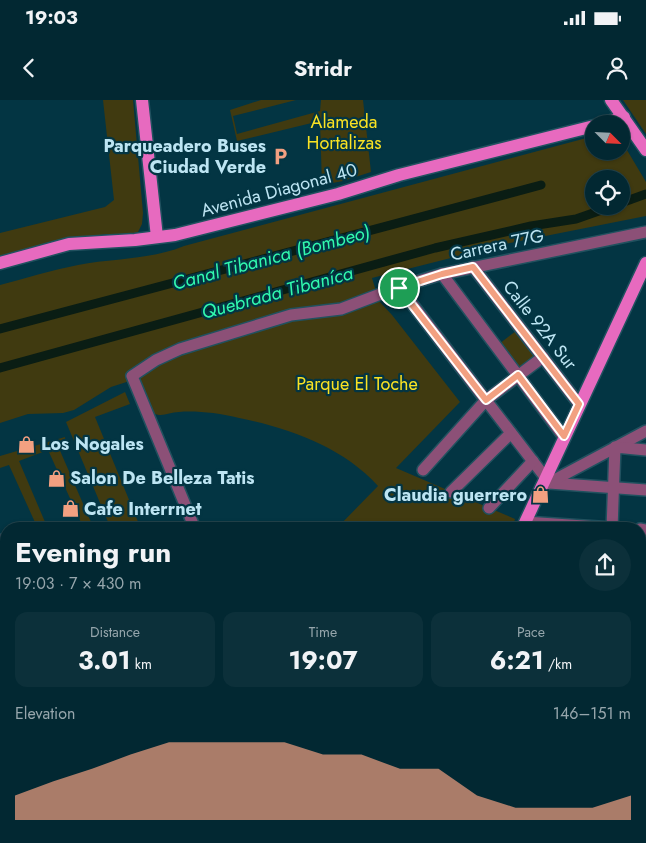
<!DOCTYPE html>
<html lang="en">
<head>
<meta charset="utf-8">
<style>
  body { margin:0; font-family:Jost,sans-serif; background:#0c303a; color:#f1f3f6; height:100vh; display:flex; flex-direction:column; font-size:19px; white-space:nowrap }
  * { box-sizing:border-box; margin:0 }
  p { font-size:16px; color:#96a6ac }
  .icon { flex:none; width:28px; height:28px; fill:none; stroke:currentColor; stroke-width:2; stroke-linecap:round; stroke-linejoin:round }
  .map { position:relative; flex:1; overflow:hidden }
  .drawer { position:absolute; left:0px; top:422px; width:646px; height:321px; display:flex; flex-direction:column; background:#022832; border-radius:20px 20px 0 0; box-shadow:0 1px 4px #0004,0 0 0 1px #23444d }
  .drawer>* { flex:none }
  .needle { width:32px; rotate:114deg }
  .controls { position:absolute; left:585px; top:15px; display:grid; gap:10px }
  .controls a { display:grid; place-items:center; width:45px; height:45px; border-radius:50%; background:#022832; box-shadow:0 1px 4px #0004,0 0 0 1px #23444d; font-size:25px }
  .pin { position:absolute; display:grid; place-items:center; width:42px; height:42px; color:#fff; margin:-21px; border:2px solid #fff; border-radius:50%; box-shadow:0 1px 5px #0007 }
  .round { display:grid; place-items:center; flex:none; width:52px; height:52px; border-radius:26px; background:#0c303a }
  .headline { display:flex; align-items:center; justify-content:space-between; height:85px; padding:0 15px }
  h1 { font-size:28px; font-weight:700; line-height:38px }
  .figures { display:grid; grid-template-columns:repeat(3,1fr); gap:8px; height:85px; padding:5px 15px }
  .figures div { display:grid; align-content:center; border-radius:12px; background:#0c303a; text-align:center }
  .figures b { font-size:25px; font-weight:700 }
  .figures small { font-size:14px; font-weight:400 }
  .figures p { font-size:14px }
  .chart { height:140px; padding:10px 15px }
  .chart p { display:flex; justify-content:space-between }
  .chart svg { width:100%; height:90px; margin-top:5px; fill:#f2a081; opacity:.7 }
  .status { display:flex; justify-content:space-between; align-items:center; height:35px; padding:0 25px; background:#022832; direction:ltr }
  .status svg { height:14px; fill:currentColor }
  header { display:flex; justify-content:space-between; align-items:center; height:65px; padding:0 15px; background:#022832; font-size:22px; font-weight:700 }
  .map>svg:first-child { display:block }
  .green { fill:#403a10; fill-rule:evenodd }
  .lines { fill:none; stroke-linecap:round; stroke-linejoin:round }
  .canal { stroke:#0a1d14; stroke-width:9 }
  .river { stroke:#0a1d14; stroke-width:15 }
  .minor-casing { stroke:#21515f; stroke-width:14 }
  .major-casing { stroke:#21515f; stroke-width:15 }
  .minor { stroke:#8c5077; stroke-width:11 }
  .major { stroke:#e76abf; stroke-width:12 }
  .route-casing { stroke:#fff; stroke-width:10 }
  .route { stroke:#f2a081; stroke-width:6 }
  .labels { text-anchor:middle; stroke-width:4.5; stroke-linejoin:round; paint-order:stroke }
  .park-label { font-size:18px; fill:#fae223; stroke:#033543 }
  .poi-label { font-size:18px; font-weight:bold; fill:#bde5f3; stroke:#033543; text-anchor:start }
  .street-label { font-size:18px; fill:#bde5f3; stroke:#033543 }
  .water-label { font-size:19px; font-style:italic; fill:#31f9ae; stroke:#033543 }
</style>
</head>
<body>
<div class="status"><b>19:03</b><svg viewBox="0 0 49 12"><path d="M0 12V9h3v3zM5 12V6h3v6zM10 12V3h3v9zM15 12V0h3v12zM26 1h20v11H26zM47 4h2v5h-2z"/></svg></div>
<header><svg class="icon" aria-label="back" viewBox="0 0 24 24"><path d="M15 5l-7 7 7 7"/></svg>Stridr<svg class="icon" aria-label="person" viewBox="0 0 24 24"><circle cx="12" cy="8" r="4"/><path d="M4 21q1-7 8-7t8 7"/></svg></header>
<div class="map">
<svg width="646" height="743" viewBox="0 0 646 743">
  <rect width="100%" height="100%" fill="#033543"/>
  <g class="green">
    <path d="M103,0H133L143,113L142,124L138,132L129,135L107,134L67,140L0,158V133L105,107L114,100Z"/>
    <path d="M261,0H296L233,16L237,34L320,11L321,0H363L371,72L343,81L322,85L320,21L237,41L230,10Z"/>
    <path d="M623,0H646V34L644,31Z"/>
    <path d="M594,36V51H621V40L646,82V116L510,143L372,178L379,201L392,215L460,302L396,368L515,419L512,429H336L378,386C343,347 289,328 239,318C231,316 222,314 213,313C202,312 190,311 179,312C169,312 162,318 153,313L139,278L111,287L74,310L63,313L28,314L0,323V185C26,178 52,170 78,165C114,158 150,160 184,146ZM594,79H621V106H594Z"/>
    <path d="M516,231L536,258L518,271L499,244Z"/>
    <path d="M125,292L130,304L95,317L141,429H111L66,322Z"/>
    <path d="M65,337L66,343L58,346L94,429H84L48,350L19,361L48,429H38L9,365L0,368V356Z"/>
    <path d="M0,451L6,465V561L0,563Z"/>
    <path d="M0,701L6,716V738H15L18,743H0Z"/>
  </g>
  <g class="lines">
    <g class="canal">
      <path d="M621,103L646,94"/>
      <path d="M0,229L541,85"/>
      <path d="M0,268L435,148L531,126L576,119L613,106"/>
    </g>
    <path class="river" d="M495,738L496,743"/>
    <defs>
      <g id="minor">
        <path d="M473,167L579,304"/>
        <path d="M442,174L564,337"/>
        <path d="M399,187L545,377"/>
        <path d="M423,370L486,300L543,257"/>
        <path d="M549,383L646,390"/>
        <path d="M541,387L646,331"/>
        <path d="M451,392L511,333"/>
        <path d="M489,408L533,361"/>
        <path d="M525,422L628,429"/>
        <path d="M195,429L132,276L156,260L180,249L291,215L341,209L399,187L442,174L646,132"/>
        <path d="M612,429L615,347L646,350"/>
        <path d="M640,429L646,430"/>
        <path d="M0,440L6,454"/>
        <path d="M640,468L646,469"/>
        <path d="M640,485L646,484"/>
        <path d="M640,527H646"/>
        <path d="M640,563H646"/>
        <path d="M640,594L646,595"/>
        <path d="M0,647L6,644"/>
        <path d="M640,683L641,679"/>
        <path d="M132,738L135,743"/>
        <path d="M230,738L236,743"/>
        <path d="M295,738L301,743"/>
        <path d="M358,738L365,743"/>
        <path d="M468,738L469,743"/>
        <path d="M604,738V743"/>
        <path d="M618,738L631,743"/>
        <path d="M420,743L431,738"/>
        <path d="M537,743L538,738"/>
        <path d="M555,743V738"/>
      </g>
      <g id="major">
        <path d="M142,0L157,137"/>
        <path d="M611,0L646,50"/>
        <path d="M602,24L624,17"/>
        <path d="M0,163L69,144L135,140L175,135L338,94L399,75L594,26"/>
        <path d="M522,429L646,163"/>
        <path d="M171,743L177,738"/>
      </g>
    </defs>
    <use href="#minor" class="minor-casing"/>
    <use href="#major" class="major-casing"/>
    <use href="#minor" class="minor"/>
    <use href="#major" class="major"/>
  </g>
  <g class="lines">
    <defs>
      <path id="route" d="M473,167L579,304L564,336L518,275L486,300L399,188L442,174Z"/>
    </defs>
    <use href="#route" class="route-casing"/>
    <use href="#route" class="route"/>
  </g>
  <defs>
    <symbol id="parking-bare" viewBox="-9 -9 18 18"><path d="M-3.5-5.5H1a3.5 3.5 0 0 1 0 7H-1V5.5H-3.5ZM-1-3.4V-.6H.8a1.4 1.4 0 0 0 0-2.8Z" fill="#f2a081" stroke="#033543" stroke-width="2.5" paint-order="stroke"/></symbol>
    <symbol id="shop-bare" viewBox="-9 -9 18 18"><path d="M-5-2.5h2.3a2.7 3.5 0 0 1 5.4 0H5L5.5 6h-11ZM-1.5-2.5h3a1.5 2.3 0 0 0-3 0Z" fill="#f2a081" stroke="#033543" stroke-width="2.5" paint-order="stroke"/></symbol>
  </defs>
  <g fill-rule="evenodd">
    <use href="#parking-bare" x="268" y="44" width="25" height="25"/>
    <use href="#shop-bare" x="14" y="332" width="25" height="25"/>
    <use href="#shop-bare" x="44" y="366" width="25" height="25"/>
    <use href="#shop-bare" x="528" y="382" width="25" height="25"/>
    <use href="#shop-bare" x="58" y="396" width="25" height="25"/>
  </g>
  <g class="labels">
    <g class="park-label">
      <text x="344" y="28">Alameda<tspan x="344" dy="21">Hortalizas</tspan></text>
      <text x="357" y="290">Parque El Toche</text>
    </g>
    <g class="poi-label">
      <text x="266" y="52" text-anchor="end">Parqueadero Buses<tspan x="266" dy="21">Ciudad Verde</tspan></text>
      <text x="41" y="350">Los Nogales</text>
      <text x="70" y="384">Salon De Belleza Tatis</text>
      <text x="527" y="401" text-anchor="end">Claudia guerrero</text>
      <text x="84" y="415">Cafe Interrnet</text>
    </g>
    <g class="street-label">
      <text transform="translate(279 90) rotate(-15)" y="6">Avenida Diagonal 40</text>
      <text transform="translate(497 145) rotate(-12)" y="6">Carrera 77G</text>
      <text transform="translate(540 225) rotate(52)" y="6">Calle 92A Sur</text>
    </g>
    <g class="water-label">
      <text transform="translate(271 157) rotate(-15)" y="7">Canal Tibanica (Bombeo)</text>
      <text transform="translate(277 192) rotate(-15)" y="7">Quebrada Tibaníca</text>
    </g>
  </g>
</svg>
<div class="controls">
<a><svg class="needle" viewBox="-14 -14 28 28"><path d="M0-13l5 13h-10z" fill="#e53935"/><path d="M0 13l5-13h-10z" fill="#96a6ac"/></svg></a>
<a><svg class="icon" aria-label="locate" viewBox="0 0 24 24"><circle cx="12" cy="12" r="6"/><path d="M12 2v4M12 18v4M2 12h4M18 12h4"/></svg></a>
</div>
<div class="pin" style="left:399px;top:188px;background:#1e9e55"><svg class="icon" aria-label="arrive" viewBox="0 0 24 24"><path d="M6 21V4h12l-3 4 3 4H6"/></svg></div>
<section class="drawer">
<div class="headline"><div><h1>Evening run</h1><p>19:03 · 7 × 430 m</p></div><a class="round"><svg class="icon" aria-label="share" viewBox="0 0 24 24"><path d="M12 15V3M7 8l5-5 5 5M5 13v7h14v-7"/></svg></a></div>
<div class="figures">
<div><p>Distance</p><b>3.01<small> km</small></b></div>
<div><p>Time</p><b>19:07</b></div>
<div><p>Pace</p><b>6:21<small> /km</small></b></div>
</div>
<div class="chart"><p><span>Elevation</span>146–151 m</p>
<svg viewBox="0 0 160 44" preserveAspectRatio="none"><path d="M0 44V32L10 25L20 19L30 12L40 6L50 6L60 6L70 6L80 12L90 12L100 19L110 19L120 32L130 38L140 38L150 38L160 32V44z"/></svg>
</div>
</section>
</div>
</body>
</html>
